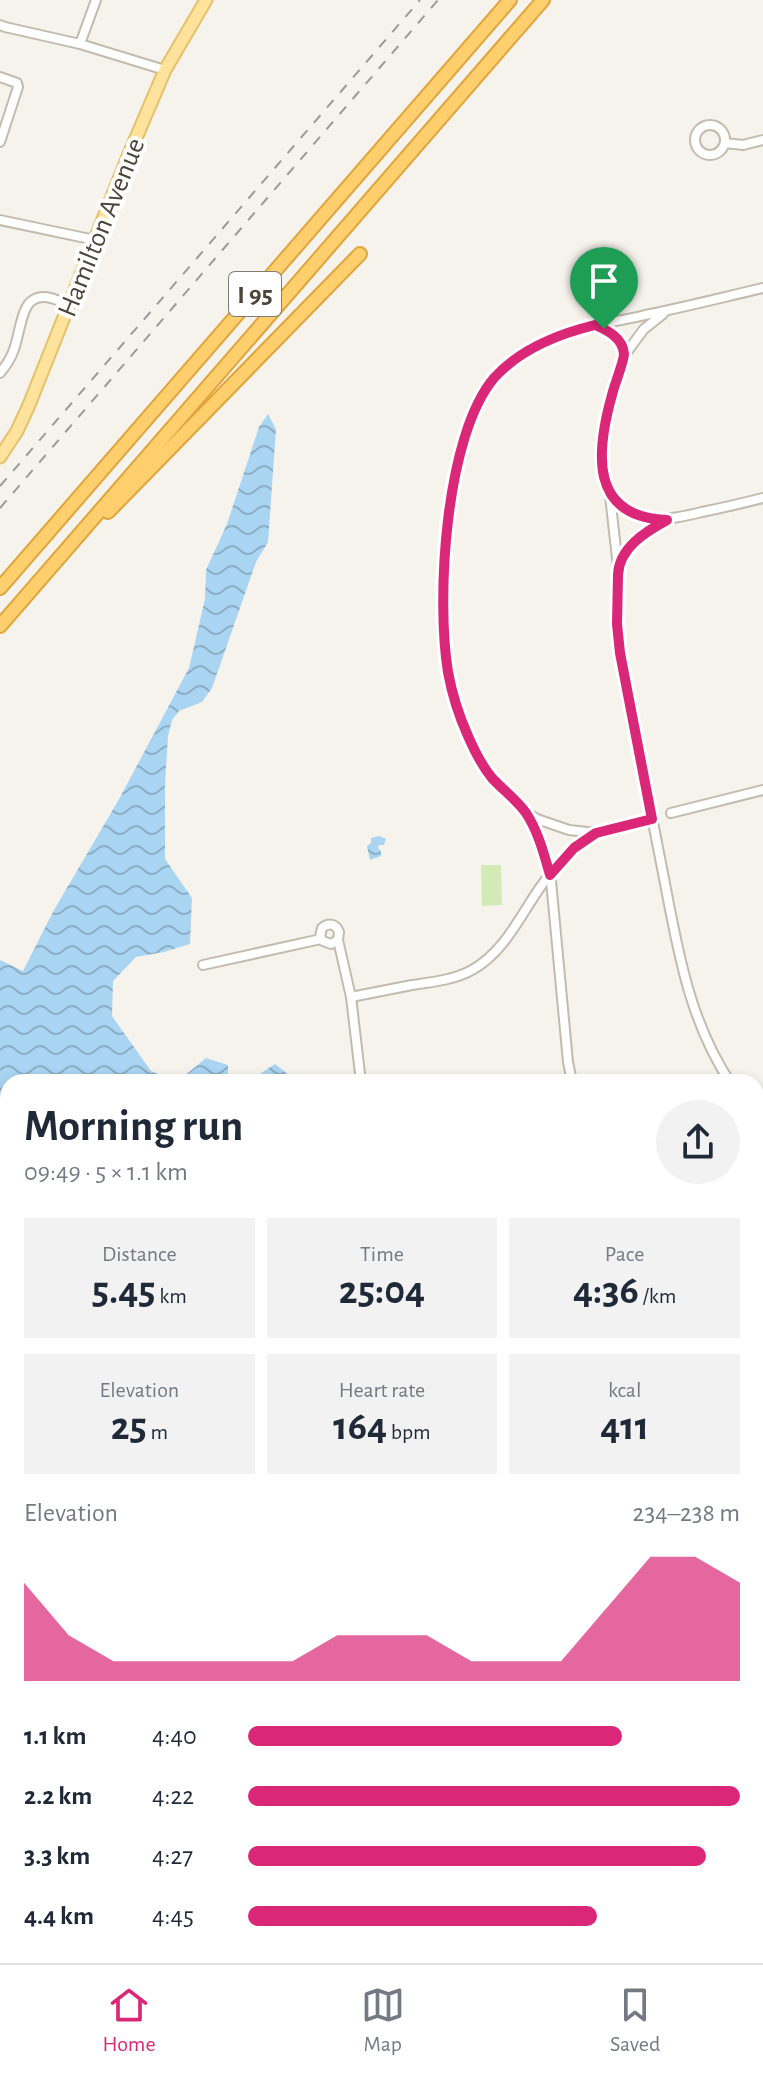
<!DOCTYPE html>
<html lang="en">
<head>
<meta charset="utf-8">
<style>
  body { margin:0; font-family:"Alegreya Sans",sans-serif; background:#f2f2f3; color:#1f2937; height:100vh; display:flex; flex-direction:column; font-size:30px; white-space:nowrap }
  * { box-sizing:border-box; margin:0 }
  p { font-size:26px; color:#747a83 }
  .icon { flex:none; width:44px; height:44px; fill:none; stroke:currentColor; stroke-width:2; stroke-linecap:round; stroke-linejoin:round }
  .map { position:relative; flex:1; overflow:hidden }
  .details { position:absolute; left:0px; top:1074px; width:764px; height:890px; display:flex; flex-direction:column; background:#fff; border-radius:24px 24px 0 0; box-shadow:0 4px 12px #0003 }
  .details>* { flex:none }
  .pin { position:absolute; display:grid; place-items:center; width:68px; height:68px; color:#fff; margin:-82px -34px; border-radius:50% 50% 50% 0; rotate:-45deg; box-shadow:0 0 8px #0007 }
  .pin .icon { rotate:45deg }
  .round { display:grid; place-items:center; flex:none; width:84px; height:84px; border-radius:42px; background:#f2f2f3 }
  .overview { display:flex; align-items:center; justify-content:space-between; height:136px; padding:0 24px }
  h1 { font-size:44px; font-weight:600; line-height:60px }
  .stats { display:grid; grid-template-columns:repeat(3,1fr); gap:12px; height:136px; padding:8px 24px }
  .stats div { display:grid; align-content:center; border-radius:0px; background:#f2f2f3; text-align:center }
  .stats b { font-size:40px; font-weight:600 }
  .stats small { font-size:22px; font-weight:400 }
  .stats p { font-size:22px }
  .chart { height:224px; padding:16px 24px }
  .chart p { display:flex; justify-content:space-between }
  .chart svg { width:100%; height:144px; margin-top:8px; fill:#db2777; opacity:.7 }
  ul { padding:0 24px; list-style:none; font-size:26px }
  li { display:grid; grid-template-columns:128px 96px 1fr; align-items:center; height:60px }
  li i { height:20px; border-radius:10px; background:#db2777 }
  .tab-bar { display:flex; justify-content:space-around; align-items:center; height:112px; border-top:2px solid #e0e1e3; background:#fff; font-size:22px; color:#747a83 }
  .tab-bar a { display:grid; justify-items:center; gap:4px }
  .tab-bar .active { color:#db2777 }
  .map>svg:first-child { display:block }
  .park { fill:#d2eab5 }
  .water { fill:url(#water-waves) }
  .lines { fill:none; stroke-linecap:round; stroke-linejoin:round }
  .minor-casing { stroke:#c2bbae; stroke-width:12 }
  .major-casing { stroke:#e6c16a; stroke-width:15 }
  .highway-casing { stroke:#e0a43c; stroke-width:16 }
  .minor { stroke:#fff; stroke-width:8 }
  .major { stroke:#ffe39c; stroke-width:11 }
  .highway { stroke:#ffcf6e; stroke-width:12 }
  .rail { stroke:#9a9a9a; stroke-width:2; stroke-dasharray:10 10; stroke-linecap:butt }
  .route-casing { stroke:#fff; stroke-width:16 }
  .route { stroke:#db2777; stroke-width:10 }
  .labels { text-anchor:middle; stroke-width:8; stroke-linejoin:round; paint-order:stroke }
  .shield { fill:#fff; stroke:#817c74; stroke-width:2 }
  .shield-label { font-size:26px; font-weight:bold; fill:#4b4439 }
  .street-label { font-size:28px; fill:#4b4439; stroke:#fff }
</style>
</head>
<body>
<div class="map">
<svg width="763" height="1963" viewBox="0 0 763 1963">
  <defs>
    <pattern id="water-waves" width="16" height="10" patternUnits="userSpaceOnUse" patternTransform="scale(2)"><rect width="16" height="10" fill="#a9d4f2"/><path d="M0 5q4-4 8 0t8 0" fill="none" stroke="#8caec5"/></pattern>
  </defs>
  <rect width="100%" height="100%" fill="#f6f3ec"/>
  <path class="park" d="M481,865H501L502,905L482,906Z"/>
  <g class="water">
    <path d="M268,414L276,429L268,542L256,562L212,688L202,702L179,711L172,720L168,736L165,785V859L192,898L190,944L164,952L136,957L113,981L112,1016L151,1071L177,1082L206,1058L228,1065V1082L257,1076L275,1064L289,1075L288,1082H8V1956H756V1833L763,1844V1963H0V960L23,971L54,910L118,801L189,668L205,599L206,570L227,524L259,427Z"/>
    <path d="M379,836L386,839L384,845H379L378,848L381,851V856L370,860L367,846L371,843V838Z"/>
  </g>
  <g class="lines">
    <defs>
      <g id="minor">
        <path d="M0,25L5,27L80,44L165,70"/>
        <path d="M80,44L96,0"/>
        <path d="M0,77L17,83L18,87L0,142"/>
        <circle cx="710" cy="140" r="15"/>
        <path d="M725,143L743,145L763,140"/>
        <path d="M0,220L95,240"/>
        <path d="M663,314L644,329L624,356L606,417L603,435L604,474L610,496L618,567L617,624L620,653C633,723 647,793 661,863C676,938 686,1016 730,1082"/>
        <path d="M595,325C611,332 621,339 624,356"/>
        <path d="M0,373C5,367 10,360 13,352C19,339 21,306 33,300C44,293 58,300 69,305"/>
        <path d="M610,496C639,526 664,521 702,512C722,508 743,503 763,498"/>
        <path d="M619,567C629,545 643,532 665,521"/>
        <path d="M527,813L537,819L569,830L596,833L652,819"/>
        <path d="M671,813L763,790"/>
        <path d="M338,940L331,944L323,941L320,937L322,928C329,922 336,924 339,932L338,940L351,997L361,1082"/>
        <path d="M203,965L321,939"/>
        <path d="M351,997C371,993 392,989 412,985C432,982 454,980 472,970C504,952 519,918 539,889C554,867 573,848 596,833"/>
        <path d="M572,1082L568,1062L551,881C548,859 538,833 526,814C517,800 503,790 493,778C480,764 471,743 464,725C440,664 441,599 448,535C458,441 471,360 574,330C598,323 622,321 645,315C685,307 724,297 763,288"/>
        <path d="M756,1097L763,1099"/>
        <path d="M756,1126L763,1134"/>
        <path d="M756,1411L763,1419"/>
        <path d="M759,1599L763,1607"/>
      </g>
      <path id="major" d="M0,457L17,431L29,405L127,159L165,70L206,0"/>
      <g id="highway">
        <path d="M108,512L360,254"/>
        <path d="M0,588L510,0"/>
        <path d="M0,626L543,0"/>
      </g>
    </defs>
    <use href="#minor" class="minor-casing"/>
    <use href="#major" class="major-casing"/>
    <use href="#highway" class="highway-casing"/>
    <use href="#minor" class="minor"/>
    <use href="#major" class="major"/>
    <use href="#highway" class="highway"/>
    <g class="rail">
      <path d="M0,486L420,0"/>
      <path d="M0,508L438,0"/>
    </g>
  </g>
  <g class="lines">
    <defs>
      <path id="route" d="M595,325C607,330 623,338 624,354C624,361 614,386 612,395C596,452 589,517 667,520C645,532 619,548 618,575L617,624L620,653L652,819L596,833L574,848L550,875C544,854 538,831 526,813C517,800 503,790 492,778C483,767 474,750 468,736C459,716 452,694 448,672C436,599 445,436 494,378C520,349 558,334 595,325Z"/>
    </defs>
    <use href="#route" class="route-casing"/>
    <use href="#route" class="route"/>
  </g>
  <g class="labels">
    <rect class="shield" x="229" y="272" width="52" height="44" rx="6"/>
    <g class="shield-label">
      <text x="255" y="303">I 95</text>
    </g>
    <g class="street-label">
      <text transform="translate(100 227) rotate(-68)" y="10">Hamilton Avenue</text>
    </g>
  </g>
</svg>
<div class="pin" style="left:604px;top:329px;background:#1e9e55"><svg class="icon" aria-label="arrive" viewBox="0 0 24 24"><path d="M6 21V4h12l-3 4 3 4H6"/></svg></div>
<section class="details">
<div class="overview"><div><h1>Morning run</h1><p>09:49 · 5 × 1.1 km</p></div><a class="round"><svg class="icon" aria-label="share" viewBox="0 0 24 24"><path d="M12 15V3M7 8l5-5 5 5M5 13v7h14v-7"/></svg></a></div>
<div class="stats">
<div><p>Distance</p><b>5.45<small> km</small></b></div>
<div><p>Time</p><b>25:04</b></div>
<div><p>Pace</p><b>4:36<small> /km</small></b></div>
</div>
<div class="stats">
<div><p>Elevation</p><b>25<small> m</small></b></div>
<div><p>Heart rate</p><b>164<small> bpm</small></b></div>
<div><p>kcal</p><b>411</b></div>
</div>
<div class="chart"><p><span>Elevation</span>234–238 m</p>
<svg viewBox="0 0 160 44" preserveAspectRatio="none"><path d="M0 44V14L10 30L20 38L30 38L40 38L50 38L60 38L70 30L80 30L90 30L100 38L110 38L120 38L130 22L140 6L150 6L160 14V44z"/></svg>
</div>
<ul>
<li><b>1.1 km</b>4:40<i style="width:76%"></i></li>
<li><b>2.2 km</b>4:22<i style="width:100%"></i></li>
<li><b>3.3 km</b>4:27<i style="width:93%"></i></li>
<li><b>4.4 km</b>4:45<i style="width:71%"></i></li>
</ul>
</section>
</div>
<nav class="tab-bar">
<a class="active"><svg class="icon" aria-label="home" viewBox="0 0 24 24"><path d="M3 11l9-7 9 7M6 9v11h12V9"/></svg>Home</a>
<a><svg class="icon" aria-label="map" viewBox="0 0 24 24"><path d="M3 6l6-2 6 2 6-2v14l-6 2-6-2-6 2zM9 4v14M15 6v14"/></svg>Map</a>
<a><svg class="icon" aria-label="saved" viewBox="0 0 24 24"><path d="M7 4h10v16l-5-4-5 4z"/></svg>Saved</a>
</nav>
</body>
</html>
